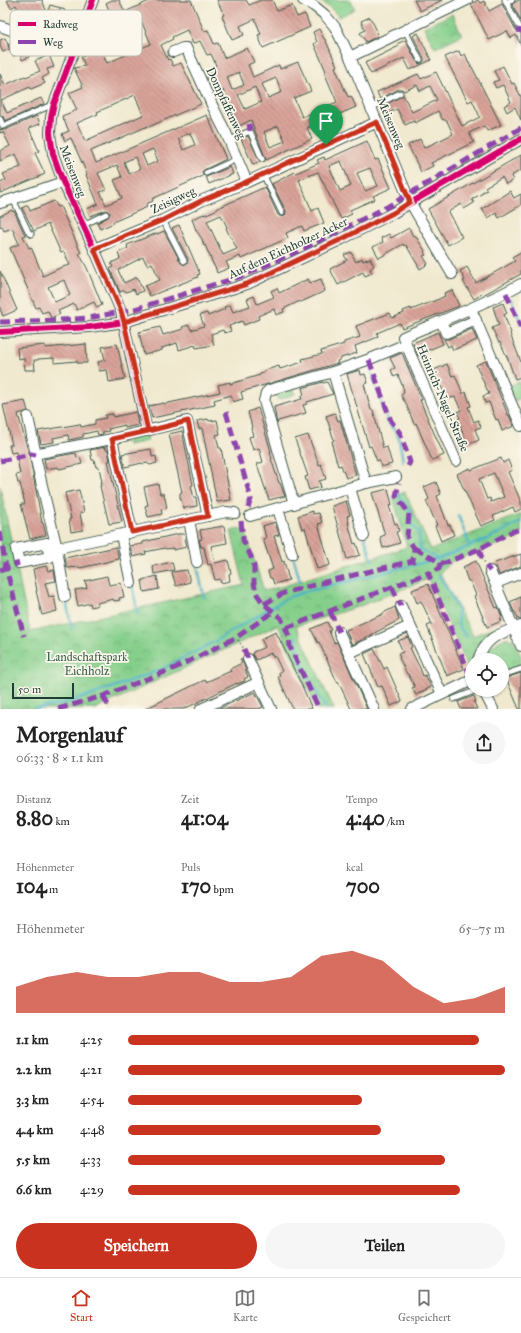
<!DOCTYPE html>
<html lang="de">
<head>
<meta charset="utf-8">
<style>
  body { margin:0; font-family:"IM FELL Great Primer",serif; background:#f6f6f6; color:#222; height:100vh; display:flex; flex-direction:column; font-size:15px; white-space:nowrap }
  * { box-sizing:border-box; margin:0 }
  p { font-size:13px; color:#767676 }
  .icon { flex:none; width:22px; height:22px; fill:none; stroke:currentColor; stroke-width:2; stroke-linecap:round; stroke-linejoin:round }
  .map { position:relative; height:709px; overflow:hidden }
  .details { display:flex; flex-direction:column; background:#fff; flex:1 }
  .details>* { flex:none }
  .buttons { position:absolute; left:465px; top:653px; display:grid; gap:8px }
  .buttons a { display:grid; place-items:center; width:44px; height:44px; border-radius:50%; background:#fff; box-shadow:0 1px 3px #0004; font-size:20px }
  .scale { position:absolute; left:12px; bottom:10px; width:62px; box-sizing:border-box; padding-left:4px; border:2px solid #1f3d34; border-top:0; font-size:11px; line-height:14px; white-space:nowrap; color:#1f3d34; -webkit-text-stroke:3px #fbf7ec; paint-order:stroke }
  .pin { position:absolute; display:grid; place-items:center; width:34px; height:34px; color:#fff; margin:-41px -17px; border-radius:50% 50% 50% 0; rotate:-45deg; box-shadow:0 0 4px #0007 }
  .pin .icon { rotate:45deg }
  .round { display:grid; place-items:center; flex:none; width:42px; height:42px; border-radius:21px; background:#f6f6f6 }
  .overview { display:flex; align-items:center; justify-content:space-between; height:68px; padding:0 16px }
  h1 { font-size:22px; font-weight:700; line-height:30px }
  .metrics { display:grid; grid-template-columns:repeat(3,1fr); gap:6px; height:68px; padding:4px 16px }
  .metrics div { display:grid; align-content:center }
  .metrics b { font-size:20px; font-weight:700 }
  .metrics small { font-size:11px; font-weight:400 }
  .metrics p { font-size:11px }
  .chart { height:112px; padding:8px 16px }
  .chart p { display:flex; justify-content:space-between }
  .chart svg { width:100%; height:72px; margin-top:4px; fill:#c8321e; opacity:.7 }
  .action { display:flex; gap:8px; margin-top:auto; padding:8px 16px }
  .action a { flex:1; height:46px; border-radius:24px; background:#c8321e; color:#fff; font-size:16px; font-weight:700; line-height:46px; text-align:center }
  .action a+a { background:#f6f6f6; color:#222 }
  ul { padding:0 16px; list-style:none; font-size:13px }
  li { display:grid; grid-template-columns:64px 48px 1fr; align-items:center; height:30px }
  li i { height:10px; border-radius:5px; background:#c8321e }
  .menu { display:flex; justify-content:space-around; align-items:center; height:56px; border-top:1px solid #e0e0e0; background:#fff; font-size:11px; color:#767676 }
  .menu a { display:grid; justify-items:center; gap:2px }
  .menu .active { color:#c8321e }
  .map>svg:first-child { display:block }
  .green { fill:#85cf8b; stroke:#528660 }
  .park { fill:url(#park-crowns); stroke:#528660 }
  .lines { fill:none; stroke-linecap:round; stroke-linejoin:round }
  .stream { stroke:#48b4c5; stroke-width:2.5 }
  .building { fill:url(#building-back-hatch); fill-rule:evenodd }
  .lane-casing { stroke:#3e574b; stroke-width:7 }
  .street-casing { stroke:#3e574b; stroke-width:12 }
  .path { stroke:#3e574b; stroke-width:1.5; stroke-dasharray:1 3; stroke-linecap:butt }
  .lane { stroke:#fff; stroke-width:5 }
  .street { stroke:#fff; stroke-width:10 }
  .quiet { stroke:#8e44ad; stroke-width:5; stroke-dasharray:10 5; stroke-linecap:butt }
  .cycleway-casing { stroke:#fbf7ec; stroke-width:8 }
  .cycleway { stroke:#d6006c; stroke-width:6 }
  .route-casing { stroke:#fff; stroke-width:8 }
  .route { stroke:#c8321e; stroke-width:5 }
  .labels { text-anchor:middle; stroke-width:3.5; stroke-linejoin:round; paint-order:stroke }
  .street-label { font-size:12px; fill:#1f3d34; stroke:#fbf7ec }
  .park-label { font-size:12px; fill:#38624a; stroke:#fbf7ec }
  .key { fill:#fbf7ec; stroke:#b9bfb5; stroke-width:1 }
  .key-label { font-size:11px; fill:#1f3d34 }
</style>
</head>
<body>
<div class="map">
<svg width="521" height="709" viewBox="0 0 521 709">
  <defs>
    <pattern id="park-crowns" width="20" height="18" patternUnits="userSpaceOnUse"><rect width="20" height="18" fill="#85cf8b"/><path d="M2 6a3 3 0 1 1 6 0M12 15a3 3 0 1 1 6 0" fill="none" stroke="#6ca972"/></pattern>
    <pattern id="building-back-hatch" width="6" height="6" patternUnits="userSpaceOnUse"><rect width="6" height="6" fill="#d9a399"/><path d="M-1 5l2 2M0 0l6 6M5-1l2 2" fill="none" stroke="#af867e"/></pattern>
  </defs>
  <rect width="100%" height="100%" fill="#fbf7ec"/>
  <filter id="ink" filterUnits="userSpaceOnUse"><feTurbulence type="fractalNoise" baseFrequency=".025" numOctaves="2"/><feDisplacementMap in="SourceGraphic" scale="8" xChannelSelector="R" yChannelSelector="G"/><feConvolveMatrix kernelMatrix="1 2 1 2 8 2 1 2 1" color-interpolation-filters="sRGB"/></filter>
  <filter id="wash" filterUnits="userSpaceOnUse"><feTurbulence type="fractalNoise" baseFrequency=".012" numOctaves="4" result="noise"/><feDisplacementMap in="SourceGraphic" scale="16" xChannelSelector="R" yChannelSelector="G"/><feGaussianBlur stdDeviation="0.9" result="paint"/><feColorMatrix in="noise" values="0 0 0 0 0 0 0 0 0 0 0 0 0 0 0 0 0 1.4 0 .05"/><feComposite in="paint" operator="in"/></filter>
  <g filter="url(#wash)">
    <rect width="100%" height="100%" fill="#f0e9cf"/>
    <g class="green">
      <path d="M319,0H350L355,9L339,17L333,10Z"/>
      <path d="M519,382L521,386V398L514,401L508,386Z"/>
      <path d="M146,433L148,441L128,445L126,437Z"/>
    </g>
    <g class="park">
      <path d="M452,14L462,35L435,48L424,27Z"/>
      <path d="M293,386L295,394L278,400L275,392Z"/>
      <path d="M0,486L30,632L244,585L231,531L244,528L264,591L284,586L407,547L393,497L405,492L431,550L521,514V536L450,562L440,573L473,636L498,626L499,629C478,637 472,652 472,672L469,673L457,642L428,579L360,606L296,626L334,709H317L278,625L95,709H0Z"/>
      <path d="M508,637L509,640L513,638L521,656V665L502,674V660H485C488,647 496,642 508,637Z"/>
    </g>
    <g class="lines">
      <g class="stream">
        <path d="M511,299L521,323"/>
        <path d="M371,371L388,422L397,434L399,440L403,461"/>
        <path d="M458,515L470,546"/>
        <path d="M365,538L372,560"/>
        <path d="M293,556L300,581"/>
        <path d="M438,559L487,539L521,522"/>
        <path d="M197,565L204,597"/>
        <path d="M439,575L457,607L459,627L467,637"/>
        <path d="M132,585L138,614"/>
        <path d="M66,600L72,629"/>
        <path d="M296,637C297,663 314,687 326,709"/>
        <path d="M34,709L61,704L92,695L162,669L212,643L289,597L308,591L438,559L420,549L419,533L411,524L412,513L399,496V494"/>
      </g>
    </g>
    <g id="blocks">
      <g class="building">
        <path d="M7,0H42L46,10L24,21L16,5L11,8Z"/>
        <path d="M112,0H119L125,12L151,0H191L204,31L208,30L214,44L218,43L224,58L247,48L254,62L248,65L253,77L279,65L280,69L298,62L311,91L294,98L302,117L337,102L327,79L324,72L326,71L314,44L317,42L313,32L319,29L324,39H325L337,66L335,67L348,97L351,96L356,107L307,128L312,139L266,160L251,120L239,126L223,90L215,94L206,73L211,71L210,68L216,65L211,54L207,55L200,41L193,44L187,30L172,37L173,39L161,45L168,60L170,59L173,66L181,63L201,104L153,125L149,127L148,126L91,151L96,163L207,115L226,159L204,170L202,172L203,176L152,199L153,201L146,204L147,207L113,222L114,223L100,229L97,223L108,217L110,213L106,210L90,216L87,209L98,204L86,175L87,174L71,138L65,141L62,134L69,131L62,116L77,110L69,93L83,87L74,68L85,66L81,57L88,53L87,51L92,49L88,40L98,36L104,51L102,52L107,63L128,54L120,37L116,39L114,33L116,27L106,3ZM140,18L151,44L139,49L128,23ZM239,72L244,85L232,90L227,77ZM276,78L282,92L268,98L262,84ZM255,87L261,102L245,109L238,95ZM135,95L143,115L85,141L77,123L98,114L97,112ZM278,126L285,141L270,147L264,132ZM190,133L195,145L183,150L178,138ZM153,149L158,161L147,166L142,154ZM135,157L140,169L129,174L124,162ZM117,165L122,177L114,180L122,198L106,205L100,192L106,190L98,173Z"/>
        <path d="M217,0H246L249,5L261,0H272L277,11L292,5L297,17L305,14L310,27L263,48L258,35L261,34L255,19L240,26L244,35L232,40L222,16L224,15Z"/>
        <path d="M414,0H442L420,11Z"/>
        <path d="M478,0L480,3L484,1L489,11L502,4L516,30L521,32V45L516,35L511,38L507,31L489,40L471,4Z"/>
        <path d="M519,0H521V21L512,4Z"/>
        <path d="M50,5L61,8L58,11L48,36L40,33Z"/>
        <path d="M370,17L377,31L376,32L378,36L366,42L360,33L365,30L361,21Z"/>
        <path d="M418,33L431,60L410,70L404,58L371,74L365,63L399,46L397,44L405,40L417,62L419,64L422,63L424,61V58L413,36Z"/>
        <path d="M5,38L10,49L3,52L0,46V40Z"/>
        <path d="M15,42L18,48L24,45L29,57L22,60L20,53L13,56L8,45Z"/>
        <path d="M459,51L461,56L465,54L471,67H472L501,125L487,131L484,126L469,133L474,142L431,163L433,166L421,172L408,145L420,139L424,148L453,134L447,121L442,119L438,111L415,123L414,121L405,125L397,109L384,115L381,109L385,107L384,106L403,95L412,112L437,100L430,86L420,91L417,85L404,91L402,89H399L380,99L377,92L418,74L421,79L436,72L462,126L480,117L472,100L468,102L445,57Z"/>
        <path d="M49,55L54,67L47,69L49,74L42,78L45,83L31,89L30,87L1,100L7,113L41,98L44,104L5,121L3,116L0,115V74L5,85L25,76L26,77L40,71L35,61Z"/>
        <path d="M503,66L512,84L514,83L521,97V120L515,107L507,112L504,106L511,102L503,85L496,88L493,82L499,80L494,71Z"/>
        <path d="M37,116L40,124L29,128L39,151L35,153L45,174L0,193V183L6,180L3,174L21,167L16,154L0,161V151L10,146L3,132L0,133V129L5,130Z"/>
        <path d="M248,136L260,162L253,165L241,139Z"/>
        <path d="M367,141L375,160L378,159L391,188L373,196L375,199L350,210L352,214L341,219L318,172L299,180L312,211L318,208L324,223L304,231L302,226L286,233L288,238L241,259L240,256L226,262L229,268L217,273L215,266H214L205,245L204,246L202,239L196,230L192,219L204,214V215L218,209V208L265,187L278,215L280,216L283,217L285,215L286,211L272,184L295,172L296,173L319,163L317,160L324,157L325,160ZM341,161L351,186L340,191L329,166ZM370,168L378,186L365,191L357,173ZM221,215L227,227L226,228L230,237H231L237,249L223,255L207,221Z"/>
        <path d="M521,155V170L511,176L513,180L506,184L502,177L485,187L487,190L482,192L483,193L472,199L474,203L464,209L461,204L448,212L462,237L448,245L428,209Z"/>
        <path d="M230,167L233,174L209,184L206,177Z"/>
        <path d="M510,191L514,198L521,194V205L499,218L496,213L488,218L482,209Z"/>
        <path d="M54,201L58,207L60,206L81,253H79L87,268L102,305L97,308L94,302L77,310L74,304L58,311L60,314L51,318L48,311L42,313L39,307L36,308L10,248L19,244L12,228L4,231L2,226L0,227V216L12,210L13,212L14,211L25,235L23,236L29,248L31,247L43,276L62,267L70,265L64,252L61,253L48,224L34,231L22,208L28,205L30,211ZM64,280L70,295L55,302L48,287Z"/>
        <path d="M179,225L200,274L197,275L198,277L150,296L145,286L160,280L152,263L147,265L143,257L118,270L124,283L137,277L143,291L136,294L134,289L126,292L124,290L120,292L110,269L113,267L111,263L120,259L118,253L128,248L127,245L157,233V234L164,231L181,263L184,265L187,263L188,259L172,228Z"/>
        <path d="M409,228L413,236L415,235L416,238H417L425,251L424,252L426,255L423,256L428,264L420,269L406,245L404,246L403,244L379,258L373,247L383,242L381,238L389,234L391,238Z"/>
        <path d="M351,252L356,262L362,258L363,261L370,258L374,266L370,269L372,273L365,276L363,272L338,285L330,269L347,260L344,255Z"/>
        <path d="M521,252V274L483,295L482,294L474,299L463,281L465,280L460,271L467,267L476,283L515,261L512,257Z"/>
        <path d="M0,271L17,310L3,316L0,309Z"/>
        <path d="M308,279L310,283L321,279L325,291L301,302L300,301L283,309L284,312L276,315L274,309L258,316L259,319L244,325L242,321L229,326L231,331L225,333L223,330L211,334L214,345L196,348L195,345L179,350L177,343L162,348V350L144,355L139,332L160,327L163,335L183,329L182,327L189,325L191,330L204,326L200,315L207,313L208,316L225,309L224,307L230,305L233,312L250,306L247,299L254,296L257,304L274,297L271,291L277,288L279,293Z"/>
        <path d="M452,290L459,306L402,328L400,323L377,333L378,337L355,346L357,353L341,358V359L337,361L338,363L241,392L243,399L239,400L233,402L231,395L214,400L215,405L152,418L149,406L164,403V404L220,392L218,385L230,382V384L260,375V374L264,373L263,371L279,366L280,369L303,362L302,359L322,354L321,351L344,344V342L360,337L356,326L390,313L392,318L404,313L403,311L411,308V310L439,299L445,296L444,293Z"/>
        <path d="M503,303L507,313L504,315L511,333L510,334L521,362V377L515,379L508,359L500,342L499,343L492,328L499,325L493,307Z"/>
        <path d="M472,329L477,340L453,350L451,345L448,347L444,339H449Z"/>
        <path d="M438,332L443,344L426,351L427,352L418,356L413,343Z"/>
        <path d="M86,344L87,363H77V361L54,363V358L38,359V360H34L35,370H25L24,358L18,359L17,348L45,345V348Z"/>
        <path d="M117,344L125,379L109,382L107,370L99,371L98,362L105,360L102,347Z"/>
        <path d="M402,353L422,400H420L434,433L444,455L432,460L416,423L414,424L405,401H404L401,395L404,393L403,390H404L398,375L394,377L391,370L395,368L390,358Z"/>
        <path d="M486,361L508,415H509L514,426L502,431L498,419L496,420L489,402L485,403L483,396L489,394L476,365Z"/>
        <path d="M447,364L452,376L455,375L463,394L466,392L471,406L468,407L474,422L478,420L481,427L475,429L479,440L467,445L458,419L460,418L457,412L461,410L455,397L447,399L434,370Z"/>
        <path d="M360,370L361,375L365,374L368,383L364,384L371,410H373L383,448L387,447L392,464L381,467L379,460L377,461L371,446L369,447L347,374Z"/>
        <path d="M323,382V383L327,382L333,394L307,402V404L303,405L306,413L278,421L277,424L274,407L302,399L301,396L304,395L302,388Z"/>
        <path d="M25,401L28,411L18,414L30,458L42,523H43L46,535L30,539L21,504H25L20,483H18L16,475L20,474L16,452L11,453L9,445H12L3,405Z"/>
        <path d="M258,408L271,452H270L272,459H271L279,483H280L285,496L269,500L257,464L263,462L259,448L253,450L249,437L253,436L251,428L252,427L248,412Z"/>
        <path d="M136,412L138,425L125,428V425L108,429L109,431L103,432V434L98,435L97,431L83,434V437L69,440L68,435L53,438L54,442L41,444L38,431L80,424L81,427L95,424V420L106,418L105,415L113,414V417Z"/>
        <path d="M335,413L338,421L340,420L356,475L346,478L341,465L338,466L332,445H333L332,441L334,440L326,416Z"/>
        <path d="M208,419L209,421L217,420L220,434L216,435L219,448H221L231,500L217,502L202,428L199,429L197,421Z"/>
        <path d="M182,431L193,485L191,486L194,498L196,497L197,506L184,508L180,497V493L182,492L169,434Z"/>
        <path d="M308,435L319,465L321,464L326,479L319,481L321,487L309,490L305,477L308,476L295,439Z"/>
        <path d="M105,447L106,450H108L110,461H108L122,522L109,524L100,486H101L100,482H102L99,467H96L94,460H92L90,450Z"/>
        <path d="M151,449L152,457L156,456L157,463L150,465L147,463L143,464L142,463L125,467L122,454Z"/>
        <path d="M76,453L77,458L80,457L82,464L59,469L58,467L46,469L44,459Z"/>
        <path d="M501,458L503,463L508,460L512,470L508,472L521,502V509L515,512L513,507L493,516L495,520L481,526L457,474L470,468L471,470ZM494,473L504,497L491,502L490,498L487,499L479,479Z"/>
        <path d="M436,482L441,494L437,496L448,525H450L454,535L441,541L435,526L437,525L426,501L429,499L424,487Z"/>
        <path d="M158,484L160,494H164L167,508L161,509L162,514L148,517L145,506L148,505L144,487Z"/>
        <path d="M388,489L392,505L389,506L395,524L397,523L399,531L396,532L400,543L383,548L380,537L385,535L372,493Z"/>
        <path d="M79,490L84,512L80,513L83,530L71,532L69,519H71L65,493Z"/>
        <path d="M346,501L350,515L347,516L349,523H348L354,544L356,543L360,555L347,559L332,506Z"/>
        <path d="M313,511V514L319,513L322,523L318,524L330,565L317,569L305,528L302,529L298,516Z"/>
        <path d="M275,522L279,535L274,536L282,562L284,561L289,580L274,584L272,578H270L268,571L273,569L263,539L266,538L263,526Z"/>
        <path d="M224,526L227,543L211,546L215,563L228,560L231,573L229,574L230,581L221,583L220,579L215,580L211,564L208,565L204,547H201L199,540L202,539L200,530Z"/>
        <path d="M178,534H184L187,547L173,550V548L166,549L165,548L145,552L146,554L133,557L130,546L143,544V542L152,540Z"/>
        <path d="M116,547L119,559L80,568L79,567L67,568L65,558Z"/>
        <path d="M521,554V566L499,575L495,563Z"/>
        <path d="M476,561L496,608L498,607L502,617L500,618L502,621L487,627L474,596L476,595L470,581H468L463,567Z"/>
        <path d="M172,562L174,570L154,574L153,566Z"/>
        <path d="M46,566L48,571L54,570L56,581L45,583L49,597L54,596L57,611L42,615L36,591H37L33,569Z"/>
        <path d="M187,570L190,582L176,586L172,572Z"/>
        <path d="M107,576L109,585L121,583L124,597L119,598L120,600L114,601L113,599L97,603L98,605L91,607L90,603L78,606L75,590L87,588L85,581Z"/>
        <path d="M157,576L159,589L144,592L142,580Z"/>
        <path d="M428,584L464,669L447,676L427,626L432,624L421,601L417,603L412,590Z"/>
        <path d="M521,597V620H519L515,612H514L510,602Z"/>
        <path d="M395,607L399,620L352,645L346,630L383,614V613Z"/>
        <path d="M327,622L331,630L329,631L334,643L337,642L367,709H351L338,681L337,682L319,642L318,643L311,629Z"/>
        <path d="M276,632L303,688L312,709H293L278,677L280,676L279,672L282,671L275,656L273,657L271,653L256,660L252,654L253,653V652L265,647L261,639Z"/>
        <path d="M408,637L412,647L410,648L420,668L423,676L425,675L431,687L416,695L412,688L415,687L408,674H407L399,658L400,657L398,654L403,652L398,641Z"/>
        <path d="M374,649L384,669L387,667L402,701L391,706L382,686L378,687L364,654Z"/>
        <path d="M240,659H242L248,677L244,679L245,681L237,684V683L184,709H145L194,685L205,680L206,682L231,671L230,669L242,663Z"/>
        <path d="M521,673V709H519L506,678Z"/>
        <path d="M255,692L263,707L259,709H218Z"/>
        <path d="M474,696L476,701L474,702L477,709H461L458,702Z"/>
      </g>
    </g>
  </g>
  <g filter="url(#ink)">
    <use href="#blocks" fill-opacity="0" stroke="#3e574b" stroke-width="1"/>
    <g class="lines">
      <defs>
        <g id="lane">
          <path d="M505,0L520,28"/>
          <path d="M506,3L512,0"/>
          <path d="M405,30L420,60"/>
          <path d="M50,44L62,12"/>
          <path d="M371,108L400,93"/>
          <path d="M0,119L3,126L54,104"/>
          <path d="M230,140L250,131L262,159"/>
          <path d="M206,173L237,159"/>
          <path d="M263,174L282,213"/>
          <path d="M13,199L29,233L31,234"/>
          <path d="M163,220L184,261"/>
          <path d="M83,225L106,214"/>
          <path d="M506,674L521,669"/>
          <path d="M454,699L477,690"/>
        </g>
        <g id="street">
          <path d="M93,0L54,104L51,117L50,133L53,154L63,182L96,253L121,311L147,431"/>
          <path d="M303,0L314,6L325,15L335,27L350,57L410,202L452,274"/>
          <path d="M0,26L73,52"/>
          <path d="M173,52L183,48H186L187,50L212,105L226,133L247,182"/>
          <path d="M350,57L467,0"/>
          <path d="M0,203L13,199L63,182"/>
          <path d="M94,249L163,220L203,200L247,182L377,122"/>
          <path d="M471,309L521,426"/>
          <path d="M441,321L446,333L476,320"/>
          <path d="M0,332L90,327L124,322L247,284L342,239L393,213L521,139"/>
          <path d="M333,372L370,359L406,344"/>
          <path d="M28,417L36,455"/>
          <path d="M112,439L132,532"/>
          <path d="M456,461L403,337C443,320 483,305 521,284"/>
          <path d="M350,488L364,536"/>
          <path d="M294,504L264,401L266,393L269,390L333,372L366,483"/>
          <path d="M278,509L292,554"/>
          <path d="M250,516L366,483L396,477"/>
          <path d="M189,520L197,562"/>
          <path d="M121,535L131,583"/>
          <path d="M47,543L50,557L19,563L16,549Z"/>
          <path d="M48,550L226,512L235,513"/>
          <path d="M490,571L521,646"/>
          <path d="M496,583L521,573"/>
          <path d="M65,597L57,549L36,460V455L39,453L112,439L187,421L208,516"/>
          <path d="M401,606L442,694"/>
          <path d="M339,632L374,709"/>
          <path d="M349,653L410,626"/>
          <path d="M248,659L271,709"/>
          <path d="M478,660C486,636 500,634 521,626"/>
          <path d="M483,690L493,709"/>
          <path d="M201,709L259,682"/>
          <path d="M412,709L472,680"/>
        </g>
      </defs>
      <use href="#lane" class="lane-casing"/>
      <use href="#street" class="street-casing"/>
      <g class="path">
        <path d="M482,558L485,563"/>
        <path d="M238,640L244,649"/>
        <path d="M108,705L109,709"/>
      </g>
      <use href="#lane" class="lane"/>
      <use href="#street" class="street"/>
      <g class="quiet">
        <path d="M519,33L520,28"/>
        <path d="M249,124L250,131"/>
        <path d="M506,293L521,328"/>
        <path d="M0,322L62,320L89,318L135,309L242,276L302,249L387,207L521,128"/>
        <path d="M369,360L391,421L400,433L410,462L406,470"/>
        <path d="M226,412L251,499L248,508"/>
        <path d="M0,461L31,454L36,455"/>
        <path d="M241,521L243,540L251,557L254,567V583L256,593L264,604L281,618L289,636L290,647L319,709"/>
        <path d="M0,532L6,568L24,636"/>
        <path d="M414,548L441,563H445L479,549L511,532L521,529"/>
        <path d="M479,549L482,558"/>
        <path d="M441,563L439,569L428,573L472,680"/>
        <path d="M486,566L490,571"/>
        <path d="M0,570L19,563"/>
        <path d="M392,587L401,606"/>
        <path d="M264,604L284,593L329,581L413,561L414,548L407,537L409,513L396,496L399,483"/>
        <path d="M330,611L339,632"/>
        <path d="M286,628L428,573"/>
        <path d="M244,649L248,659"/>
        <path d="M103,696L108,705"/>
        <path d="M58,709L103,696L175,668L237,637L264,618L273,612"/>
      </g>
      <defs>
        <g id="cycleway">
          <path d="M93,0L54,104L51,117L50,133L53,154L63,182L96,253L121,311L147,431"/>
          <path d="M0,332L90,327L124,322L247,284L342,239L393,213L521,139"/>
        </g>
      </defs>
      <use href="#cycleway" class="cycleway-casing"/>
      <use href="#cycleway" class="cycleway"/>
    </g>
  </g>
  <g class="lines" filter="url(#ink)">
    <defs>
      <path id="route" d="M326,145L246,182L203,200L163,220L94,249L121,311L124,322L148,431L112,439L132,532L208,516L188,421L148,431L124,322L247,284L342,239L393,213L410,202L377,122L326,145"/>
    </defs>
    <use href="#route" class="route-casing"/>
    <use href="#route" class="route"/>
  </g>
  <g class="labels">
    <g class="street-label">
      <text transform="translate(226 103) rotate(65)" y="4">Dompfaffenweg</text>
      <text transform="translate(391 123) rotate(67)" y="4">Meisenweg</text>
      <text transform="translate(73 171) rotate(69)" y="4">Meisenweg</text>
      <text transform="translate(173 200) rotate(-25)" y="4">Zeisigweg</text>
      <text transform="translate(288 248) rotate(-25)" y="4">Auf dem Eichholzer Acker</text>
      <text transform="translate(443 398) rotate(67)" y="4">Heinrich-Nagel-Straße</text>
    </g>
    <g class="park-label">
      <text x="87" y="661">Landschaftspark<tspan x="87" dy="14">Eichholz</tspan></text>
    </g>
  </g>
  <rect x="10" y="10" width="132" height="46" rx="6" class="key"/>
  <rect x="18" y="22" width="18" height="4" fill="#d6006c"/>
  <rect x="18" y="40" width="18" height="4" fill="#8e44ad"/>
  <g class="key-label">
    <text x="43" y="28">Radweg</text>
    <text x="43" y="46">Weg</text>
  </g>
</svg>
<div class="buttons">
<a><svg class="icon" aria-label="locate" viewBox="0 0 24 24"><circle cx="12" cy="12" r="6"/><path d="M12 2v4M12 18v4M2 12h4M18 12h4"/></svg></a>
</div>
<div class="scale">50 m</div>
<div class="pin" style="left:326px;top:145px;background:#1e9e55"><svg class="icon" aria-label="arrive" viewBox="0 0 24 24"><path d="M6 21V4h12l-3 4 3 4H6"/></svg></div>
</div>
<section class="details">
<div class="overview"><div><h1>Morgenlauf</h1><p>06:33 · 8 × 1.1 km</p></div><a class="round"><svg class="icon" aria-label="share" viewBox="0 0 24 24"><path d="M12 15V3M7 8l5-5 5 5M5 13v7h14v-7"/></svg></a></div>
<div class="metrics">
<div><p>Distanz</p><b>8.80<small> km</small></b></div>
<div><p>Zeit</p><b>41:04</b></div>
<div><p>Tempo</p><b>4:40<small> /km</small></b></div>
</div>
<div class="metrics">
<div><p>Höhenmeter</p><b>104<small> m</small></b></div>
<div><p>Puls</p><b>170<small> bpm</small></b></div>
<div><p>kcal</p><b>700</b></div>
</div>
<div class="chart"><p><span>Höhenmeter</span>65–75 m</p>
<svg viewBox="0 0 160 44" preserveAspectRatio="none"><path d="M0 44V28L10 22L20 19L30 22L40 22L50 19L60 19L70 25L80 25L90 22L100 9L110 6L120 12L130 28L140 38L150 35L160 28V44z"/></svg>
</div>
<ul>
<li><b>1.1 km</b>4:25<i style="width:93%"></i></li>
<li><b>2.2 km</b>4:21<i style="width:100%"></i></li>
<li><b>3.3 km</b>4:54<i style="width:62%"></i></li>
<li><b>4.4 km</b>4:48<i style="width:67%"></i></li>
<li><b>5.5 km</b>4:33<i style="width:84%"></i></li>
<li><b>6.6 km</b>4:29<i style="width:88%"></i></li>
</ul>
<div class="action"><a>Speichern</a><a>Teilen</a></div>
</section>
<nav class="menu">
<a class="active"><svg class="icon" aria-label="home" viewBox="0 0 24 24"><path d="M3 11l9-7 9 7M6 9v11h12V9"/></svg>Start</a>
<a><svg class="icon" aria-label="map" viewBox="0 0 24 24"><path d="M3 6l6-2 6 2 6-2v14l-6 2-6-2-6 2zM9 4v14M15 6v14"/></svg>Karte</a>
<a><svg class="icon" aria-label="saved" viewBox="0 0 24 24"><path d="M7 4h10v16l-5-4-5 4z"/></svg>Gespeichert</a>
</nav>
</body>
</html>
